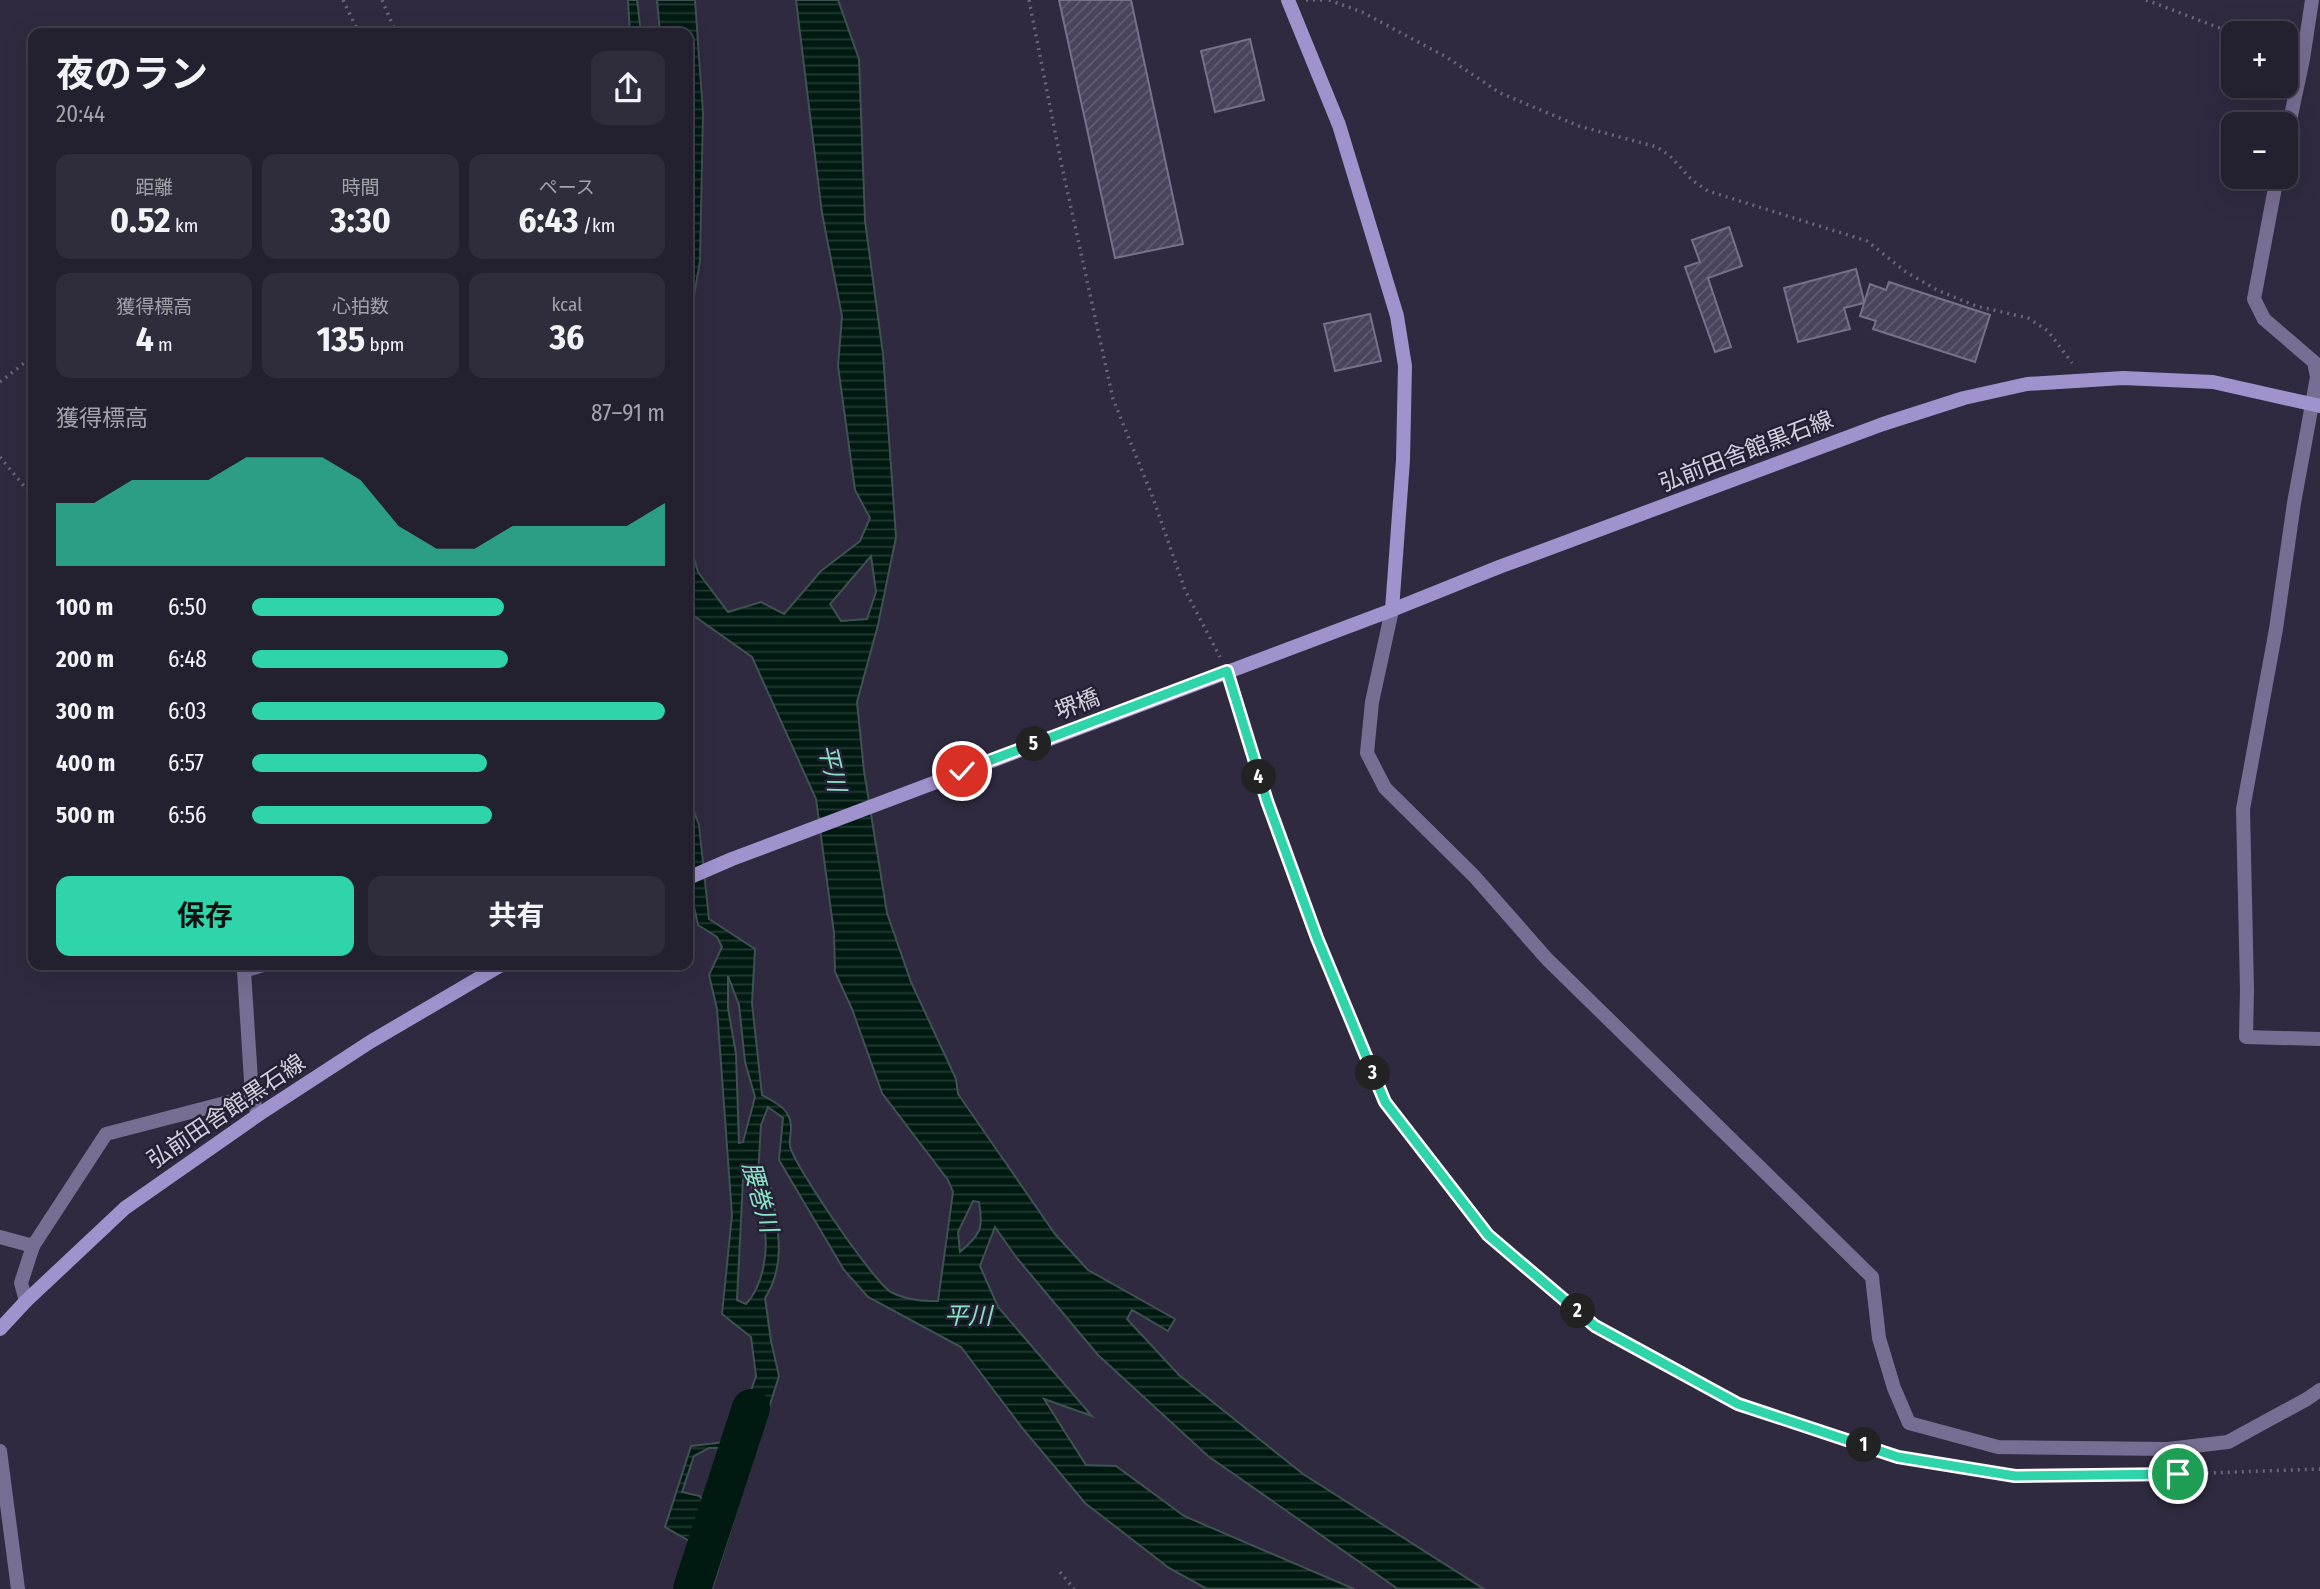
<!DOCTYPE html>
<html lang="ja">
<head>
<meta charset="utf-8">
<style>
  body { margin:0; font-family:"Fira Sans Condensed","Noto Sans JP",sans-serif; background:#2f2d3c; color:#f1f3f6; height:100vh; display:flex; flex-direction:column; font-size:26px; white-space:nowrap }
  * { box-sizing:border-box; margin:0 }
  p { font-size:23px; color:#a3a3ab }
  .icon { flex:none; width:38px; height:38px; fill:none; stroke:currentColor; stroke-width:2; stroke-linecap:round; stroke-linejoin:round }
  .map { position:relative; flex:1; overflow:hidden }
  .drawer { position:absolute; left:28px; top:28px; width:665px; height:942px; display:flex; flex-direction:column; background:#232030; border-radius:14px; box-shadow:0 7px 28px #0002,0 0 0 2px #403e4c }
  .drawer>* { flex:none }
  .controls { position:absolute; left:2221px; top:21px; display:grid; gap:14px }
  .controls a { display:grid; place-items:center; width:77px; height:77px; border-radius:14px; background:#232030; box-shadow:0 7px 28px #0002,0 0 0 2px #403e4c; font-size:35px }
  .pin { position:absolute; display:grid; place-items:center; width:60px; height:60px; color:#fff; margin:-30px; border:4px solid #fff; border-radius:50%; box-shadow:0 2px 7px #0007 }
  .km { position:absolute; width:35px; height:35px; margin:-18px; border-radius:50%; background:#222; color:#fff; font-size:19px; line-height:35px; text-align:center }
  .round { display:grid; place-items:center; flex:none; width:74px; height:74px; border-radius:14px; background:#2f2d3c }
  .summary { display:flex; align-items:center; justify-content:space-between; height:119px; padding:0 28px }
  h1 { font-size:38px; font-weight:700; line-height:52px }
  .stats { display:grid; grid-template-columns:repeat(3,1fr); gap:10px; height:119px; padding:7px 28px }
  .stats div { display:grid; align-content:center; border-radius:14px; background:#2f2d3c; text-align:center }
  .stats b { font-size:35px; font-weight:700 }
  .stats small { font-size:19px; font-weight:400 }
  .stats p { font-size:19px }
  .chart { height:196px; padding:14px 28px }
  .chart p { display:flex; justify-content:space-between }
  .chart svg { width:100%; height:126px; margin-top:7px; fill:#30d4aa; opacity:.7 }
  .button { display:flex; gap:14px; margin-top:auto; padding:14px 28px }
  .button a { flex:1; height:80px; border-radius:14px; background:#30d4aa; color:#111; font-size:28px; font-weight:700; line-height:80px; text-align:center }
  .button a+a { background:#2f2d3c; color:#f1f3f6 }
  ul { padding:0 28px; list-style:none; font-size:23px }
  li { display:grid; grid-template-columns:112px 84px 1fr; align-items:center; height:52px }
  li i { height:18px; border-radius:9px; background:#30d4aa }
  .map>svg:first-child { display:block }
  .water { fill:url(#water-rules); stroke:#3f5150; stroke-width:2; fill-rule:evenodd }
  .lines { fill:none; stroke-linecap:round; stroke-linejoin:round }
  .river { stroke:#001a12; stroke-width:38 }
  .building { fill:url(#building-hatch); stroke:#77718b; stroke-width:2 }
  .path { stroke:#6a6579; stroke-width:3.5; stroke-dasharray:2 5; stroke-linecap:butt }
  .street { stroke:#776e93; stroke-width:14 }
  .secondary { stroke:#a092cd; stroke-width:14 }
  .route-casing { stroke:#fff; stroke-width:14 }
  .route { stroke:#30d4aa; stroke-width:9 }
  .labels { text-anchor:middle; stroke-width:5; stroke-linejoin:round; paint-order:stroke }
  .street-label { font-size:23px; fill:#d3d0df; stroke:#252035 }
  .water-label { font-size:24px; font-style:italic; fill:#89e4c5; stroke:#252035 }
</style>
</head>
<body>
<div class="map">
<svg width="2320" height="1589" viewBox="0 0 2320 1589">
  <defs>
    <pattern id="water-rules" width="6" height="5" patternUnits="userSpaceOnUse" patternTransform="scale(1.75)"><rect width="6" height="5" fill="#001a12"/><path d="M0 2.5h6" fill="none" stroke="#243a34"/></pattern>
    <pattern id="building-hatch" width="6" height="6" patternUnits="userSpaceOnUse" patternTransform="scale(1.75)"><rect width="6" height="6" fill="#49435b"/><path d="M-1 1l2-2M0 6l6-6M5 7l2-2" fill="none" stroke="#625d72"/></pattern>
  </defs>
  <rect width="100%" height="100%" fill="#2f2a40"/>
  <g class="water">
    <path d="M628,0H637L641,33H630Z"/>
    <path d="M657,0H695L703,113L700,261L688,331V33H660Z"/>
    <path d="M796,0H838L859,59L865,221L883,354L896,537L878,625L857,702L864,771L887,913L911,982L956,1079L958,1094L1055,1234L1088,1270L1175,1319L1168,1331L1132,1310L1127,1319L1179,1375L1303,1474L1484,1589H1398L1208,1456L1098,1355L1016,1257L995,1227L980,1266L998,1307L1092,1416L1044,1399L1086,1465L1116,1466L1184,1516L1354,1589H1207L1169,1568L1085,1503L1023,1429L961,1347L868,1297L844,1270L779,1160L783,1118L768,1107L761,1125L758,1176L770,1185C777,1225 788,1262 765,1298L771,1341L779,1376L712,1589H684L698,1546L665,1527L691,1446L734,1441L756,1376L751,1337L722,1314L732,1215L717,1009L709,975L722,947L717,937L698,925L688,879V795L699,825L709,919L755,949L752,1003L762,1095C777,1103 792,1110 791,1129C791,1134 789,1141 790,1146C793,1164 875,1284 891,1292C906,1300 922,1301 938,1301L953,1192L948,1180L882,1093L852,1009L835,972L834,933L816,799L752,657L694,616L688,615V538L698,572L728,612L761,602L784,614L821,571L860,541L870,518L855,490L838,366L842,316L822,213ZM871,556L876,592L867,619L841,621L830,604ZM728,976L739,1005L745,1062L755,1097L743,1142L739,1143L736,1054L728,1008ZM743,1179L751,1184C755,1197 762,1212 764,1226C769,1251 763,1286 746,1304L737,1300ZM973,1201L979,1202C984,1230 980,1234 960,1252L958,1232ZM709,1448H731L739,1464L726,1508L709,1514L700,1496L682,1492L694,1456Z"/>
  </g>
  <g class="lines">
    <path class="river" d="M692,1589L751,1408"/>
  </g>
  <g class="building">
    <path d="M1059,0H1131L1183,244L1115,258Z"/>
    <path d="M1250,39L1264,100L1215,112L1201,51Z"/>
    <path d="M1729,227L1742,266L1708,278L1731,347L1715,352L1685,267L1700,262L1692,240Z"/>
    <path d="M1856,269L1864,301V303L1844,308L1850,329L1798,342L1784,288Z"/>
    <path d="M1889,282L1990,315L1975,362L1873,329L1876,321L1860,316L1870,284L1886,290Z"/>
    <path d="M1370,314L1381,361L1335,371L1324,324Z"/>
  </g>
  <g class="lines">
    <g class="path">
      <path d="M343,0L359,33"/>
      <path d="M382,0L396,33"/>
      <path d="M1029,0L1061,162L1113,399L1153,498L1185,590L1220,657"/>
      <path d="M1306,0H1325"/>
      <path d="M1329,0L1362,12L1448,58L1500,93L1579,126L1657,147L1670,156L1692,180L1708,191L1867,241L1906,272L1937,290L1976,306L2028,318L2048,331L2072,363"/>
      <path d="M2146,0L2233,33"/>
      <path d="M0,382L33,356"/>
      <path d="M0,457L33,497"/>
      <path d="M1232,687L1267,801L1317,938L1385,1102L1488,1235L1595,1326L1738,1404L1898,1456L2015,1476L2178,1474L2320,1469"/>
      <path d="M1060,1572L1074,1589"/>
    </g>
    <g class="street">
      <path d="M2286,139L2303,59L2312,0"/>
      <path d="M2277,177L2254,299L2264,319L2314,362L2317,377L2294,503L2276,629L2243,809L2247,990L2246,1037L2320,1039"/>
      <path d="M1392,610L1372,702L1367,753L1385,788L1474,876L1547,959L1872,1277L1879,1338L1894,1388L1909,1423L1998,1447L2168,1449L2228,1442L2307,1399L2320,1390"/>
      <path d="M258,1115L252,1096L244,971L266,964"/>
      <path d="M0,1237L33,1246L21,1283L26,1301"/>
      <path d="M33,1246L106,1134L252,1096"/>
      <path d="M0,1451L18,1589"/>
    </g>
    <g class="secondary">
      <path d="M1288,0L1339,125L1397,316L1405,366L1403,460L1392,610"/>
      <path d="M688,878L732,859L1392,610L1499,567L1883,424L1964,398L2027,384L2123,378L2213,382L2320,406"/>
      <path d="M0,1329L26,1301L125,1208L258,1115L370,1042L503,964"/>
    </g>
  </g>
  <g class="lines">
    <defs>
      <path id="route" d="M962,771L1227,671L1267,801L1317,938L1385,1102L1488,1235L1595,1326L1738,1404L1898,1457L2015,1476L2178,1474"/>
    </defs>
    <use href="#route" class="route-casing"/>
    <use href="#route" class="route"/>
  </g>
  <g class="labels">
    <g class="street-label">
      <text transform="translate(1746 451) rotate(-21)" y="8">弘前田舎館黒石線</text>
      <text transform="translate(1077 704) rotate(-21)" y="8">堺橋</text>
      <text transform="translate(226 1111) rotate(-34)" y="8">弘前田舎館黒石線</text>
    </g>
    <g class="water-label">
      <text transform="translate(832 768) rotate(77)" y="8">平川</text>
      <text transform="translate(760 1197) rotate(74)" y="8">腰巻川</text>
      <text x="968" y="1324">平川</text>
    </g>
  </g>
</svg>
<div class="controls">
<a>+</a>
<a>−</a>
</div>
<div class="pin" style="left:2178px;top:1474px;background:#1e9e55"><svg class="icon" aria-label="arrive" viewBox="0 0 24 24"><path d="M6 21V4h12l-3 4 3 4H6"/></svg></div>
<div class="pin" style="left:962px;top:771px;background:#d93025"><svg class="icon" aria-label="check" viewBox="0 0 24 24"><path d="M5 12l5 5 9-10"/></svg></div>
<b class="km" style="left:1864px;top:1445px">1</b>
<b class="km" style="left:1578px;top:1311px">2</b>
<b class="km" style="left:1373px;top:1073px">3</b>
<b class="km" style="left:1259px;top:777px">4</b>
<b class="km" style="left:1034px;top:744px">5</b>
<section class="drawer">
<div class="summary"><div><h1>夜のラン</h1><p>20:44</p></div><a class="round"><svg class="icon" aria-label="share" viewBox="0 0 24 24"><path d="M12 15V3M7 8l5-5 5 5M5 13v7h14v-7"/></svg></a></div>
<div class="stats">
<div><p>距離</p><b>0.52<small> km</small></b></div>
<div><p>時間</p><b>3:30</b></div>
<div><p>ペース</p><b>6:43<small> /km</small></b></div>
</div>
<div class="stats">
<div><p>獲得標高</p><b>4<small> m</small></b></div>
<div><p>心拍数</p><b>135<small> bpm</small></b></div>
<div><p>kcal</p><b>36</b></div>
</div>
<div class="chart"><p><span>獲得標高</span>87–91 m</p>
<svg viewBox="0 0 160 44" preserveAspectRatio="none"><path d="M0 44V22L10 22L20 14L30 14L40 14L50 6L60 6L70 6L80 14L90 30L100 38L110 38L120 30L130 30L140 30L150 30L160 22V44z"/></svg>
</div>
<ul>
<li><b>100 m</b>6:50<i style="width:61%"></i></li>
<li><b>200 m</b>6:48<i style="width:62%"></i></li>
<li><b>300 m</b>6:03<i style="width:100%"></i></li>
<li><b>400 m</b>6:57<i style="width:57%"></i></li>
<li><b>500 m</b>6:56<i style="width:58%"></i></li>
</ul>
<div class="button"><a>保存</a><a>共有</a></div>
</section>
</div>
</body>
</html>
